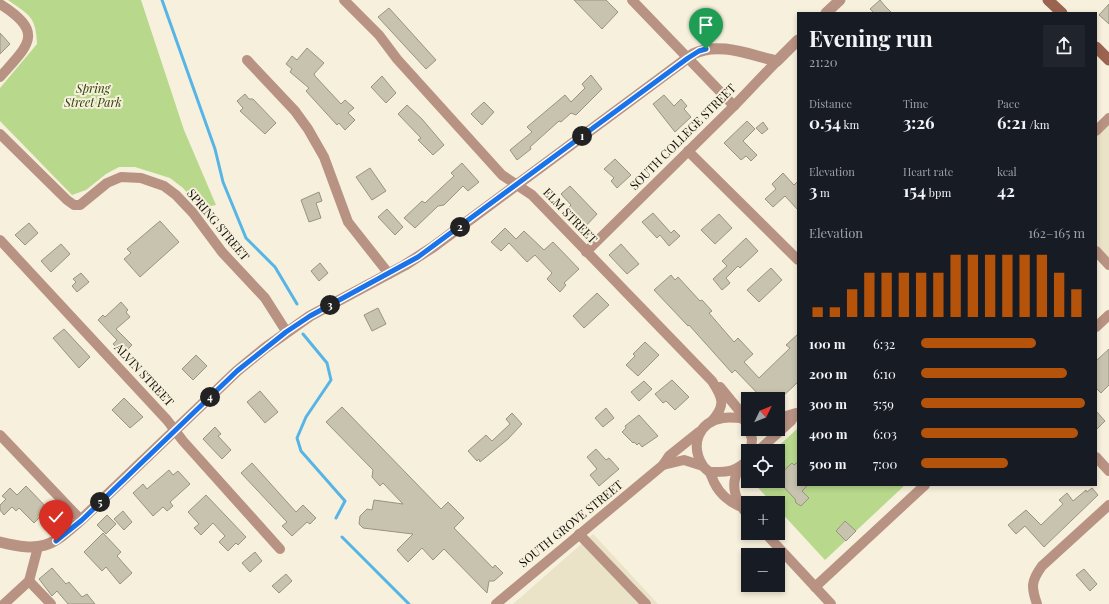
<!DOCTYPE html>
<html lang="en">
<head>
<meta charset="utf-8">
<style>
  body { margin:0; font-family:"Playfair Display",serif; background:#20242c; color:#f1f3f6; height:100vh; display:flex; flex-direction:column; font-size:15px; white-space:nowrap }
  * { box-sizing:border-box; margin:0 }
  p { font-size:13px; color:#9ea1a6 }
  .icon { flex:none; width:22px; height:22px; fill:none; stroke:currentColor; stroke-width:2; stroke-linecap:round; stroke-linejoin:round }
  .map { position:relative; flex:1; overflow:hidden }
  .sheet { position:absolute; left:797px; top:12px; width:300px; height:474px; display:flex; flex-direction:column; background:#171b24; border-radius:0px; box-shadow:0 2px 6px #0003 }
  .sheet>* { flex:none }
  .needle { width:26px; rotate:47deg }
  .buttons { position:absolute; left:741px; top:392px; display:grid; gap:8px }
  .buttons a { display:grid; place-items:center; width:44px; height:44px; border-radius:0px; background:#171b24; box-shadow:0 2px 6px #0003; font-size:20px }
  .pin { position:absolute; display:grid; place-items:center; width:34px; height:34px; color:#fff; margin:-41px -17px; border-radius:50% 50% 50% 0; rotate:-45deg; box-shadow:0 0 4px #0007 }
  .pin .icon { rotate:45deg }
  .km { position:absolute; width:20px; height:20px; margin:-10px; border-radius:50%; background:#222; color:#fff; font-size:11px; line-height:20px; text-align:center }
  .round { display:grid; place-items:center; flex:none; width:42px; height:42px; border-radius:0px; background:#20242c }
  .head { display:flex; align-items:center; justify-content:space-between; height:68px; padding:0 12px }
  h1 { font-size:22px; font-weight:700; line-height:30px }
  .stats { display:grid; grid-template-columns:repeat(3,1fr); gap:6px; height:68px; padding:4px 12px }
  .stats div { display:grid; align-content:center }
  .stats b { font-size:17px; font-weight:700 }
  .stats small { font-size:11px; font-weight:400 }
  .stats p { font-size:11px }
  .chart { height:112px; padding:8px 12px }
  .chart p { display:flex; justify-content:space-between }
  .chart svg { width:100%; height:72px; margin-top:4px; stroke:#b45309; stroke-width:6 }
  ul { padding:0 12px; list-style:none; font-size:13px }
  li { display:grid; grid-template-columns:64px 48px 1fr; align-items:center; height:30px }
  li i { height:10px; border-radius:5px; background:#b45309 }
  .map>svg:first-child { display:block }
  .built { fill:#ebe3c8 }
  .green { fill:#b8d98c }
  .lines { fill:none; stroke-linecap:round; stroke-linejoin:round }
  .stream { stroke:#57b5e6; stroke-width:3 }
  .building { fill:#c8c3af; stroke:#999481 }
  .minor { stroke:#b89283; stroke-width:10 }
  .tertiary { stroke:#b89283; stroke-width:11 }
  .secondary { stroke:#9a6450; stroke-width:11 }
  .route-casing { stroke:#fff; stroke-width:8 }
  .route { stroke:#1a73e8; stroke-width:5 }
  .labels { text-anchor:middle; stroke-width:4; stroke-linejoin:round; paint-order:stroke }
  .park-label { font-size:12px; font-style:italic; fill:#2b4003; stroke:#f6f0dc }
  .street-label { font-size:12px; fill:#110f08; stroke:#f6f0dc }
</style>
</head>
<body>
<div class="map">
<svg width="1109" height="604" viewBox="0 0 1109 604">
  <rect width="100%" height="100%" fill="#f6f0dc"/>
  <g class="built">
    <path d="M1109,122V261L1096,247V134Z"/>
    <path d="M593,534L658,604H513Z"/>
  </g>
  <g class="green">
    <path d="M8,0H141L184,130L216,205L201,208L183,188L170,178L135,167H119L106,174L86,190L72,195L0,121V88L37,44C36,16 29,15 8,0Z"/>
    <path d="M798,428V485H905L825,560L778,509V503H772L752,481H778V451H773Z"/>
  </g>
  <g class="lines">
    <g class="stream">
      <path d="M162,0L215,149L223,182L246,238L275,267L297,304"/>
      <path d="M303,334L327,363L331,380L306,417L297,438L301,451L345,501L336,518"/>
      <path d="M342,537L409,604"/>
    </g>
  </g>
  <g class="building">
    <path d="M574,0H606L618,12L602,29Z"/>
    <path d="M880,0L885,6L892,13H874L870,9Z"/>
    <path d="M1109,4V24L1099,15Z"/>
    <path d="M389,8L436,60L426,69L378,17Z"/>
    <path d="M0,33L10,44L0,54Z"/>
    <path d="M307,48L324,63L314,74L315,76L341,104L345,100L354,108L348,113L355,120L345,130L339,123L337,125L306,91L309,88L290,72L292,69L286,64L292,56L297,60Z"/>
    <path d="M591,75L602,89L576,115L571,113L561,122L559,121L530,147L531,149L517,160L510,150L532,132L527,127L565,95L571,102L585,88L582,84Z"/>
    <path d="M382,76L396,93L386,103L371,87Z"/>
    <path d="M245,94L249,99H253L276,123L265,134L240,111L243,108L237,101Z"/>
    <path d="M664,95L674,106L681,99L687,106L684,109L691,117L675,132L653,104Z"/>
    <path d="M484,102L494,112L482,125L471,114Z"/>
    <path d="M407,105L422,119L444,145L433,155L418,140L421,138L398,114Z"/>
    <path d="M747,121L755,129L743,141L757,155L751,161L746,156L741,160L724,143Z"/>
    <path d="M763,122L768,129L762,134L756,128Z"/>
    <path d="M615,159L631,175L617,188L611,181L614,178L604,169Z"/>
    <path d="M462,163L479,182L468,191L463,186L444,205L438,206L415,228L404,218L422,201L425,203L454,176L451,173Z"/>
    <path d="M370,168L386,191L372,200L356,177Z"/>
    <path d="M783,173L794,185L798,181V210L785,196L773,207L765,199L776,189L772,184Z"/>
    <path d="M570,186L597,214L584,228L568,208L571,205L561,194Z"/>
    <path d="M319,192L322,201L316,203L321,218L309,222L301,200Z"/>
    <path d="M387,209L403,227L395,235L378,217Z"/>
    <path d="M653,213L671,233L674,230L680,236L669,246L660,235L657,238L642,222Z"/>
    <path d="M719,214L732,228L715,244L701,230Z"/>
    <path d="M160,221L179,242L140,277L124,259L131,253L127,249Z"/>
    <path d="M29,223L38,233L25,245L15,235Z"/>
    <path d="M505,228L516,239L524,231L544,250L553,242L579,269L564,283L566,285L560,292L547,279L552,273L535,255L527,262L509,243L501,251L491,242Z"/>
    <path d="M746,238L758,251L740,268L738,266L726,278L730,283L722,290L713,279L727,266L722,261Z"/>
    <path d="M61,244L70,254L51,272L41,261Z"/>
    <path d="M621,244L639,264L627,274L609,255Z"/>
    <path d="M320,263L328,273L319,281L311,271Z"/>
    <path d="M771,268L782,280L759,302L747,290Z"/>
    <path d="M81,273L89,282L77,292L72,286L76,282L73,279Z"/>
    <path d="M671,275L675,280L678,277L700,301L702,300L712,311L709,313L734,342L738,338L753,354L744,362L759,378L790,348L786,345L798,334V382L780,399H763L735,370L732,373L689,325L688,326L654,290Z"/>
    <path d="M597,293L609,305L584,328L573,316Z"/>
    <path d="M121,302L128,310L126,312L130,317L116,329L132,345L123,354L113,344L117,340L98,320L103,315L105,317Z"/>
    <path d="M378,308L386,324L372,331L364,315Z"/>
    <path d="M64,329L90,357L79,368L53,338Z"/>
    <path d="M645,342L659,355L638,376L626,365L635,356L633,354Z"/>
    <path d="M1109,349V385L1101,393L1096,388V361Z"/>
    <path d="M196,355L207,366L193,380L182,369Z"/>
    <path d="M672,380L689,397L675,410L666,401L663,403L655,394Z"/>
    <path d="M644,381L652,389L639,401L631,392Z"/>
    <path d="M260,391L278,412L265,423L247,402Z"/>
    <path d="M124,398L143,417L130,428L112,410Z"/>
    <path d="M342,407L441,509L448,502L464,518L454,528L493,568L495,565L503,573L494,581H489L487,593L444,549L433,560L422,548L408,562L397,550L413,534L363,528L359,524L360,516L367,509L372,510L374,500L403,504L383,483L380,486L372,477L373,470L326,422Z"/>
    <path d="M606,408L614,418L603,427L595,418Z"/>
    <path d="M1096,411L1105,421L1096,430Z"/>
    <path d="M512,413L522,424L508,439L480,462L479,459L477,461L468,451L486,435L492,441L510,424L506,419Z"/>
    <path d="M639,415L658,436L642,447L639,443L637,445L634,442L633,443L622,432L626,428L625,426Z"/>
    <path d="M215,427L221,434L218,436L231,450L222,459L203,439Z"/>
    <path d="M596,449L606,460L609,458L619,469L599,486L590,475L597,469L587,457Z"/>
    <path d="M798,462V485H808L802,491L809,498L801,506L796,503L795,499L778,481V476L792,463L794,465Z"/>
    <path d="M252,463L296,512L303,505L316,518L310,524L307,522L292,536L282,526L287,522L241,473Z"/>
    <path d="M169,470L173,475L178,471L190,484L170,502L173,506L167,511L163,507L153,516L133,493L143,484L147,489Z"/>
    <path d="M26,486L48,509L34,523L19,508L16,511L12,507L4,515L0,510V505L6,499L2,496L10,488L17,495Z"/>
    <path d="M1092,488L1098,495L1044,547L1025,526L1016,534L1008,525L1026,510L1041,525L1063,504L1059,500L1067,493L1073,501L1086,490L1087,492Z"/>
    <path d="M206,495L246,537L238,545L236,543L228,551L219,542L225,536L213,523L201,535L194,528L199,524L188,512Z"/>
    <path d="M123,511L132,522L124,530L114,519Z"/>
    <path d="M107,515L116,524L106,534L97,525Z"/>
    <path d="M845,521L856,531L846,541L836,531Z"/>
    <path d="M103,533L121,552L117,556L132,573L120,584L106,567L102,571L84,552Z"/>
    <path d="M255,552L262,561L250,572L242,563Z"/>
    <path d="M52,568L66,584L69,582L82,597L87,594L95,604H68L57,591L52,596L39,579Z"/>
    <path d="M1084,569L1097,584L1090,591L1076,575Z"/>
    <path d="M286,574L292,581L279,593L272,586Z"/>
  </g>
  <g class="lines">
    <g class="minor">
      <path d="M344,0L379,35L397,59L502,175L532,195L712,381C723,398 726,405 712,421"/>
      <path d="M632,0L734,106"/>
      <path d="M0,4C46,33 28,45 0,77"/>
      <path d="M247,60L295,111L308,129L324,157L348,222L389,274"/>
      <path d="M1096,131L1109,118"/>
      <path d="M0,134L67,200L74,205H80L107,183L121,177L141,178L164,186L176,195L193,213L222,252L265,298L286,331"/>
      <path d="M688,151L798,260"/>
      <path d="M0,240L167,420L183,441L280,549"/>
      <path d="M1096,251L1109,265"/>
      <path d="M586,252L734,106L777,61"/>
      <path d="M1096,327L1109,315"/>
      <path d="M720,387L738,409L742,418"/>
      <path d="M749,429L752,439L751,451"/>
      <path d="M0,435L81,520"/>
      <path d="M758,451L791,421L796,413L786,416L778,422"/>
      <path d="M1096,457L1109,471"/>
      <path d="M663,465L684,460L703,466"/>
      <path d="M739,469C729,485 736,502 748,515"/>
      <path d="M710,472C727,472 734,473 748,460"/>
      <path d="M739,506C730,502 720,494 715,484C713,481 712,476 710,473C708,470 705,469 703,466C690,445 698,422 723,418C729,417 736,418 742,418L748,425"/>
      <path d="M765,533L831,604"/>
      <path d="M579,534L646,604"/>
      <path d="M29,581L51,604"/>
      <path d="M815,587L925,485"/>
      <path d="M4,604L29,581L38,547"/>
      <path d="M496,604L663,465L669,456L699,432"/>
      <path d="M1037,604C1031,587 1031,581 1042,566L1109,505"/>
    </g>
    <g class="tertiary">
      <path d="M826,13L840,0"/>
      <path d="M0,542C41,552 50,548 81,520L237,371L265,348L310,316L405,265L433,247L693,54C719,41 750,55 777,61L798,40"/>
    </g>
    <g class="secondary">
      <path d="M1048,0L1062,13"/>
      <path d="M1096,47L1109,60"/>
    </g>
  </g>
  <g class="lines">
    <defs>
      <path id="route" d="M56,541L82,520L237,371L286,332L310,316L418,257L688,58L699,51L706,49"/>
    </defs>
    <use href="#route" class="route-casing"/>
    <use href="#route" class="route"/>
  </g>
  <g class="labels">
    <g class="park-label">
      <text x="93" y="93">Spring<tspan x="93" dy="14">Street Park</tspan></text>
    </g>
    <g class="street-label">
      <text transform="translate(683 137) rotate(-45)" y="4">SOUTH COLLEGE STREET</text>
      <text transform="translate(570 216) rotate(46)" y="4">ELM STREET</text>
      <text transform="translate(218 225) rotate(50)" y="4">SPRING STREET</text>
      <text transform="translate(144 375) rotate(47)" y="4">ALVIN STREET</text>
      <text transform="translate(571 524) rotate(-39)" y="4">SOUTH GROVE STREET</text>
    </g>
  </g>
</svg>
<div class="buttons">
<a><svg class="needle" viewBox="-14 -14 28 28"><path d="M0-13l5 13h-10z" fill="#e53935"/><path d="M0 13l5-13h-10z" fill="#9ea1a6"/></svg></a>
<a><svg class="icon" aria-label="locate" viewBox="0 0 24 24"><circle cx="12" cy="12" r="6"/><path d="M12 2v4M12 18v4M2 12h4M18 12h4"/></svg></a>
<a>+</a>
<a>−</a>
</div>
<div class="pin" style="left:706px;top:49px;background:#1e9e55"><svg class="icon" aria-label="arrive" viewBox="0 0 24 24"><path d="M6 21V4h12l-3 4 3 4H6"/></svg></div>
<div class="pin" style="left:56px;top:541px;background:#d93025"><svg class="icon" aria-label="check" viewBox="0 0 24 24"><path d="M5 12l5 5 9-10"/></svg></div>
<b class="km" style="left:582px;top:136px">1</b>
<b class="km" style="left:460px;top:227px">2</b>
<b class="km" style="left:330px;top:305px">3</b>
<b class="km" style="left:210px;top:397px">4</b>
<b class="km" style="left:100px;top:502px">5</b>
<section class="sheet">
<div class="head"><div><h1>Evening run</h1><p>21:20</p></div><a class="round"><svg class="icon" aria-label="share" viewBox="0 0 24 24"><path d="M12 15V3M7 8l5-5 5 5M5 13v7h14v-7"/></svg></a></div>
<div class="stats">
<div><p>Distance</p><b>0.54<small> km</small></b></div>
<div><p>Time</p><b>3:26</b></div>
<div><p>Pace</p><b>6:21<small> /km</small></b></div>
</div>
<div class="stats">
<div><p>Elevation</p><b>3<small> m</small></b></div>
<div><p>Heart rate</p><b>154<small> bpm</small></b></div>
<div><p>kcal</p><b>42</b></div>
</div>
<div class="chart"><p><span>Elevation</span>162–165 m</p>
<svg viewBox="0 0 160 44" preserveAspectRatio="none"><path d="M5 44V38M15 44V38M25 44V27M35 44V17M45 44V17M55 44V17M65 44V17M75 44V17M85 44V6M95 44V6M105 44V6M115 44V6M125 44V6M135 44V6M145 44V17M155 44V27"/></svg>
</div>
<ul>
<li><b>100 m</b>6:32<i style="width:70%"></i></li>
<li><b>200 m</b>6:10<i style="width:89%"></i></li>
<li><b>300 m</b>5:59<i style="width:100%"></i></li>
<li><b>400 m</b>6:03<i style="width:96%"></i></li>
<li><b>500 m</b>7:00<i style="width:53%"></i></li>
</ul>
</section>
</div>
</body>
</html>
